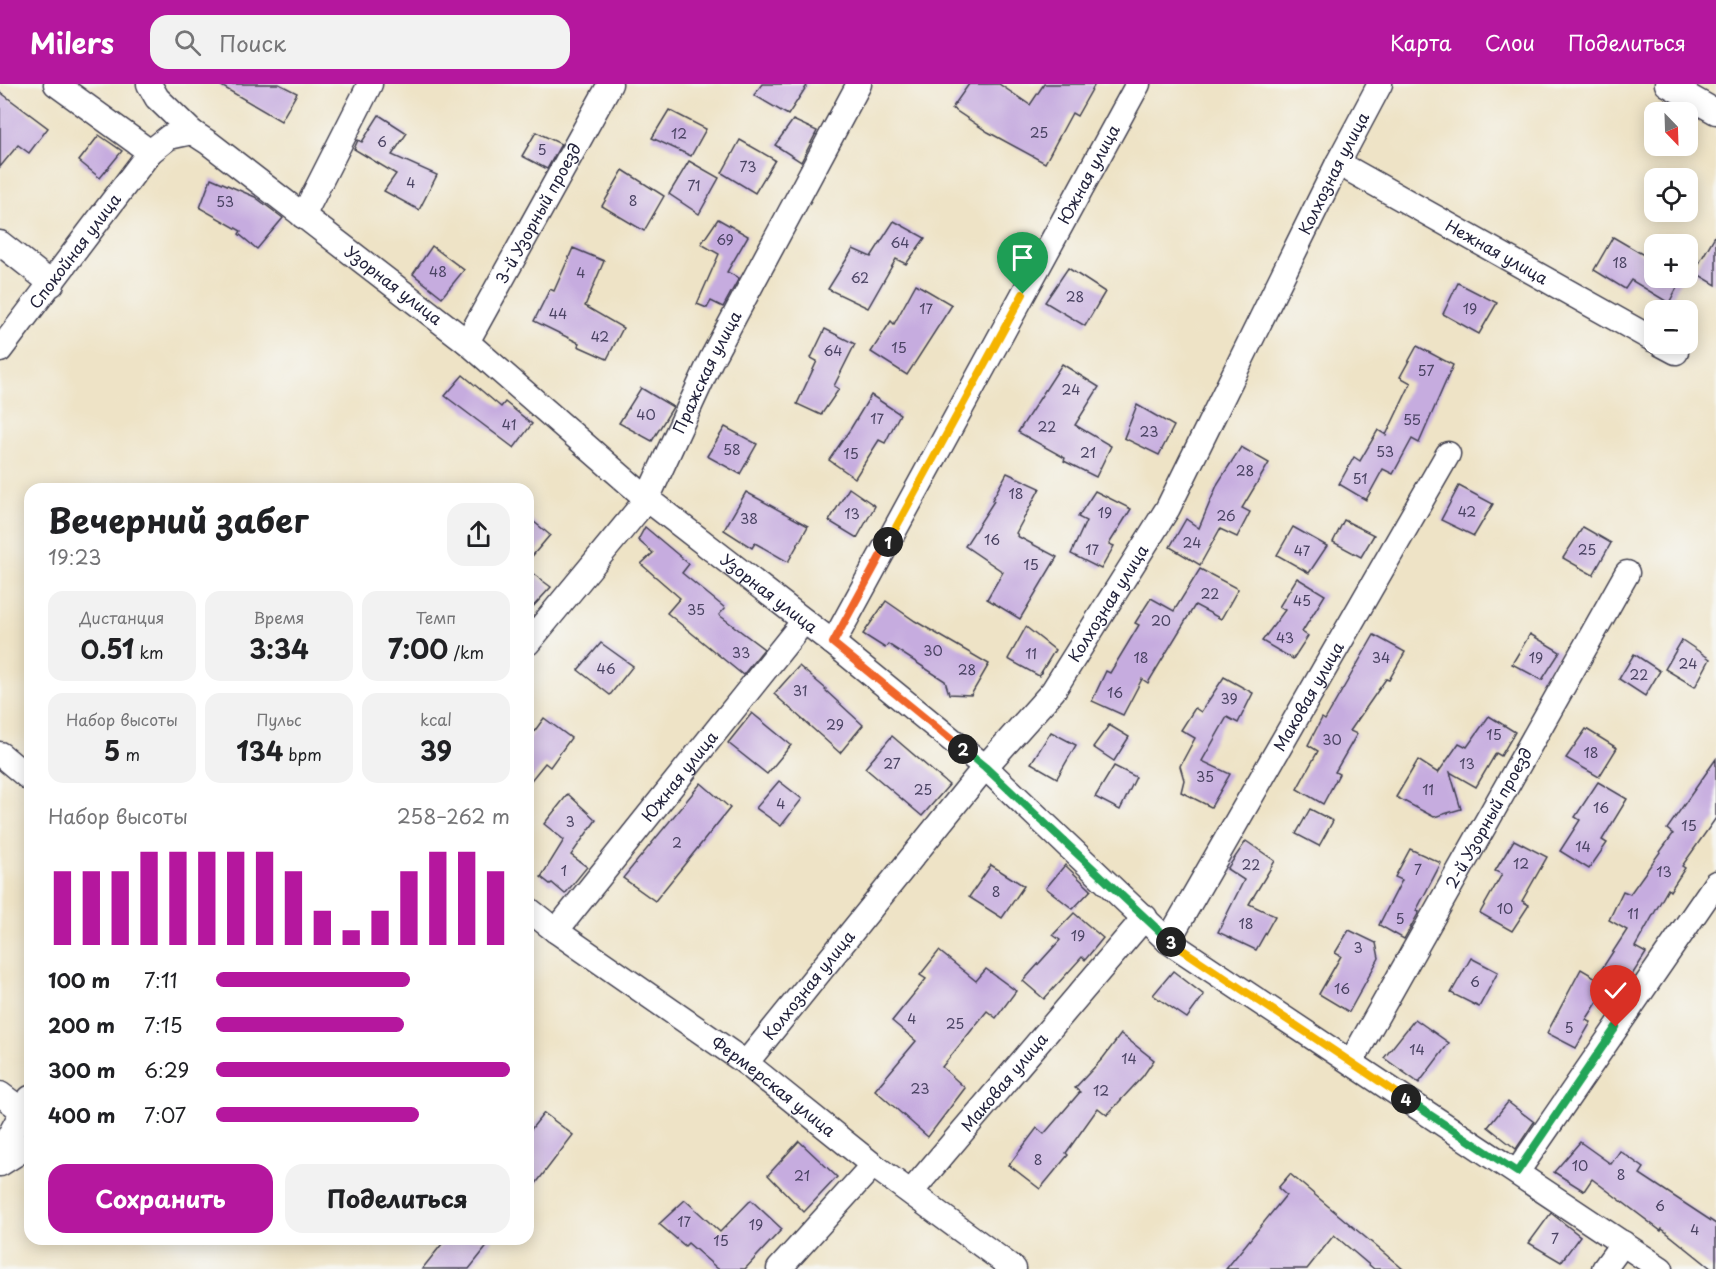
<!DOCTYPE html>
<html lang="ru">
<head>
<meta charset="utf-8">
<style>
  body { margin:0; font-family:"Playpen Sans",sans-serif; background:#f2f2f2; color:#202124; height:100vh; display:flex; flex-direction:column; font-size:22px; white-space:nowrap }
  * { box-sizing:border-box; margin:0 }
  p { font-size:20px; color:#757577 }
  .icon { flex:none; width:33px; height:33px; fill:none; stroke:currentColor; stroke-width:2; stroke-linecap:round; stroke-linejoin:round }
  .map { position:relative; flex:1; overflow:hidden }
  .drawer { position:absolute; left:24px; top:399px; width:510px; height:762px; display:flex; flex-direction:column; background:#fff; border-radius:18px; box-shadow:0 3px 15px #0003 }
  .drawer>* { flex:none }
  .needle { width:39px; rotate:157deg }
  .controls { position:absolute; left:1644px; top:18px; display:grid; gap:12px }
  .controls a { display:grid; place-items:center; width:54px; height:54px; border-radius:12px; background:#fff; box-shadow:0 3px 15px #0003; font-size:30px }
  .pin { position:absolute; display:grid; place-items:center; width:51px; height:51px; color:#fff; margin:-62px -26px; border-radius:50% 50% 50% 0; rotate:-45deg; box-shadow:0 0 6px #0007 }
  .pin .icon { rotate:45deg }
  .km { position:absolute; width:30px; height:30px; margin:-15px; border-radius:50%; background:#222; color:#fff; font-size:16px; line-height:30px; text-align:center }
  .round { display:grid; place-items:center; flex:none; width:63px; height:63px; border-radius:18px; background:#f2f2f2 }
  .headline { display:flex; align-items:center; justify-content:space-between; height:102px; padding:0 24px }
  h1 { font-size:33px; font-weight:700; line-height:45px }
  .figures { display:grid; grid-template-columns:repeat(3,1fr); gap:9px; height:102px; padding:6px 24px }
  .figures div { display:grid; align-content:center; border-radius:15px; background:#f2f2f2; text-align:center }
  .figures b { font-size:26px; font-weight:700 }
  .figures small { font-size:16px; font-weight:400 }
  .figures p { font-size:16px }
  .chart { height:168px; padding:12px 24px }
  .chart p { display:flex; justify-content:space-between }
  .chart svg { width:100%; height:108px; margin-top:6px; stroke:#b5179e; stroke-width:6 }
  .button { display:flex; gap:12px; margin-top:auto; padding:12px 24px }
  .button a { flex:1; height:69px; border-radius:18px; background:#b5179e; color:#fff; font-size:24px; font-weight:700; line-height:69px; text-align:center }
  .button a+a { background:#f2f2f2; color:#202124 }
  ul { padding:0 24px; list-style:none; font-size:20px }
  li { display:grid; grid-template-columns:96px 72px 1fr; align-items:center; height:45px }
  li i { height:15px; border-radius:8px; background:#b5179e }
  header { display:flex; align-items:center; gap:36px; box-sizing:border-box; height:84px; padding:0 30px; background:#b5179e; color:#fff }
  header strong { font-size:28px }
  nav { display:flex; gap:33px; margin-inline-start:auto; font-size:21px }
  .search { width:420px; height:54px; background:#f2f2f2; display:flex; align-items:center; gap:15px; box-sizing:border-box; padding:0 21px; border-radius:18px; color:#757577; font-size:22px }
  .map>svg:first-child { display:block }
  .building { fill:#c6acdf }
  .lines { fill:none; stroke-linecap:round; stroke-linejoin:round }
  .minor-casing { stroke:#413f50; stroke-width:27 }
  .minor { stroke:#fff; stroke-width:24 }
  .split-1-casing { stroke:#fff; stroke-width:12 }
  .split-2-casing { stroke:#fff; stroke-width:12 }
  .split-3-casing { stroke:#fff; stroke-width:12 }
  .split-4-casing { stroke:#fff; stroke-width:12 }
  .split-5-casing { stroke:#fff; stroke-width:12 }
  .split-1 { stroke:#f5b400; stroke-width:8 }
  .split-2 { stroke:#f0652b; stroke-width:8 }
  .split-3 { stroke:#22a559; stroke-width:8 }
  .split-4 { stroke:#f5b400; stroke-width:8 }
  .split-5 { stroke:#22a559; stroke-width:8 }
  .labels { text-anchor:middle; stroke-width:5; stroke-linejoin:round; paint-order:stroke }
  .number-label { font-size:14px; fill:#4b4464 }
  .street-label { font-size:16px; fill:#22223b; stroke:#f6f6f2 }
</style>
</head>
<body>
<header>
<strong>Milers</strong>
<div class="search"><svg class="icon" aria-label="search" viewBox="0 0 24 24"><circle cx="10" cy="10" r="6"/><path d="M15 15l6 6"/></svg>Поиск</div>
<nav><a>Карта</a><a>Слои</a><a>Поделиться</a></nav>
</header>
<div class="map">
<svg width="1716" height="1185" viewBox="0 0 1716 1185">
  <rect width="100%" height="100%" fill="#f6f6f2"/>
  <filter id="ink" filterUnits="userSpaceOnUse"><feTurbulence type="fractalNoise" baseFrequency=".0167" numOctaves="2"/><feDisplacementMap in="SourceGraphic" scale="12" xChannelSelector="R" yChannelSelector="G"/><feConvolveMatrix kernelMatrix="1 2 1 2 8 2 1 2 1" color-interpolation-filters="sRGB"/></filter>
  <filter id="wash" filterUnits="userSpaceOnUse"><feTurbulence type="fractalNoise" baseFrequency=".008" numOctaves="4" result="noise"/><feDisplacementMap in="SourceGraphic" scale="24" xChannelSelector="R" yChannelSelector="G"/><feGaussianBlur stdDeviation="1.35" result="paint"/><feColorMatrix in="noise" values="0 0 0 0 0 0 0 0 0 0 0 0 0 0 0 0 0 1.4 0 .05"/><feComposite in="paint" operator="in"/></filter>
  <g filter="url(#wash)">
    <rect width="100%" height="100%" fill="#eee3c6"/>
    <g id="blocks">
      <g class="building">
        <path d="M218,0H279L297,9L281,37Z"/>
        <path d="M762,0H808L788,31L754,11Z"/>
        <path d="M969,0H999L1030,21L1044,0H1095L1077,32L1072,29L1045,79L988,48L952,24Z"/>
        <path d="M0,8L48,44L29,69L18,61L0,83Z"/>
        <path d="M669,26L706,45L691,72L652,54Z"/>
        <path d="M379,31L407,49L392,71L437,91L419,126L384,107L396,90L354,65L358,56L362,58Z"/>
        <path d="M793,36L817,47L801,78L775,61Z"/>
        <path d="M536,48L561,60L547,85L522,72Z"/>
        <path d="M99,51L122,67L100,94L79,77Z"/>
        <path d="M740,56L775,76L755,109L722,89Z"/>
        <path d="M689,77L719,94L699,130L669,110Z"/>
        <path d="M623,86L664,112L644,147L602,122Z"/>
        <path d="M211,94L255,113L283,134L257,165L239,150L241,147L200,124Z"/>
        <path d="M718,135L748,152L727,188L739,194L723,223L711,217L707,224L697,220L719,170L701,160Z"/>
        <path d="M894,137L925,154L906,180L896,175L868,224L828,205L853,165L871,173Z"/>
        <path d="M1716,150V201L1694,188Z"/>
        <path d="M1613,153L1654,177V194H1682L1669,219L1631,196L1625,205L1594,186Z"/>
        <path d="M432,162L464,186L442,213L413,190Z"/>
        <path d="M573,164L604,177L585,222L623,244L607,275L578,262L579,259L534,237L550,205L554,207Z"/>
        <path d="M1068,184L1105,208L1085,242L1045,218Z"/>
        <path d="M1458,199L1497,219L1479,250L1443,230Z"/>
        <path d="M916,200L952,221L907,291L871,268L891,237L894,240Z"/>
        <path d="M825,245L855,260L834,302L839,305L821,331L797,320L817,277L811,274Z"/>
        <path d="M1417,262L1453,281L1419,359L1412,355L1393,390L1383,385L1366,416L1339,400L1354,373L1360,377L1378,346L1386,351L1411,299L1400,293Z"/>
        <path d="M1062,280L1099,303L1075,341L1111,362L1096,393L1064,377L1065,374L1018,348Z"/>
        <path d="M463,291L501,323L505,318L532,340L514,364L445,312Z"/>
        <path d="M641,304L673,323L652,357L619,339Z"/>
        <path d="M871,311L900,330L885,359L879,356L855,394L829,376L851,344Z"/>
        <path d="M1137,321L1174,342L1159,371L1124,354Z"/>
        <path d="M725,343L757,360L740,390L707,372Z"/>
        <path d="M1241,363L1269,379L1242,424L1250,428L1237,453L1220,445L1200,481L1170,463L1186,435L1199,444L1218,399Z"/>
        <path d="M1007,389L1040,404L1016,449L1018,451L1017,452L1057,473L1020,535L987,515L1003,488L965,462L994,417L992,416Z"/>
        <path d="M1459,402L1493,420L1474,452L1441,436Z"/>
        <path d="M849,404L875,422L857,454L829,437Z"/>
        <path d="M1095,407L1131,425L1109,460L1114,462L1101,485L1071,470L1086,437L1078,433Z"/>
        <path d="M746,408L808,442L788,478L755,459L752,464L724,446Z"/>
        <path d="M528,433L550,451L528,477Z"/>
        <path d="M1344,436L1374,451L1361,473L1333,458Z"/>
        <path d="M645,443L689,480L682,489L725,524L719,531L764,565L743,591L667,529L680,514L641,480L653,469L638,456Z"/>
        <path d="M1293,443L1327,462L1309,489L1277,471Z"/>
        <path d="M1583,443L1611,459L1593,491L1563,474Z"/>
        <path d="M1200,485L1238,505L1221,535L1195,521L1148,599L1142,595L1123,631L1092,617L1106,587L1110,589L1139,541L1135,539L1151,514L1174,527Z"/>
        <path d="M528,486L551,503L528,528Z"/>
        <path d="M1297,494L1325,511L1302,548L1308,552L1293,575L1262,557L1285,526L1279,523Z"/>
        <path d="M886,517L915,537L989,580L971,611L949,610L945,597L888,560L885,564L863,550Z"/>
        <path d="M1026,543L1055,566L1039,592L1008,575Z"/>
        <path d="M1530,550L1560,568L1542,596L1512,580Z"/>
        <path d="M1374,551L1405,568L1389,596L1386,595L1350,647L1357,650L1335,688L1339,690L1323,720L1297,705L1318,667L1308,661L1322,634L1325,636Z"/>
        <path d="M1682,556L1710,575L1695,603L1665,585Z"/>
        <path d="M601,559L633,582L610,611L578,586Z"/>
        <path d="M1634,570L1660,587L1645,612L1619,595Z"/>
        <path d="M799,582L826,605L825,606L863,641L840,669L774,610Z"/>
        <path d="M1224,593L1253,609L1238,639L1227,633L1202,677L1230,690L1211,723L1181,708L1184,696L1180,682L1195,654L1181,646L1195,624L1201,628Z"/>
        <path d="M752,629L791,661L767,690L728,659Z"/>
        <path d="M1489,632L1515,648L1501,672L1496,669L1476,703L1450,688L1461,725L1434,733L1396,713L1418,676L1438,689L1459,659L1467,663Z"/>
        <path d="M544,634L571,654L550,683L545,679L528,700V656Z"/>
        <path d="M1109,641L1129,653L1114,677L1093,663Z"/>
        <path d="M1586,645L1617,664L1599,693L1566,674Z"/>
        <path d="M1051,648L1076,661L1057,694L1031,679Z"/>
        <path d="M892,652L949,701L922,732L865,684Z"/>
        <path d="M1716,675V734L1682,782L1685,784L1670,807L1668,805L1635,863L1646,869L1630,894L1618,886L1586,936L1591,938L1576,964L1547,949L1581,885L1596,894L1627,846L1609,836L1623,807L1630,810L1673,750L1667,745Z"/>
        <path d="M1114,682L1136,693L1120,726L1095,713Z"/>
        <path d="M779,697L802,715L781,742L756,724Z"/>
        <path d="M1598,698L1627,715L1602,756L1607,759L1589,785L1560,767L1580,736L1575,733Z"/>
        <path d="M701,699L730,724L655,817L623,794Z"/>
        <path d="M568,710L596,736L571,771L587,783L565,810L552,799L550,800L541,793L564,756L544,740Z"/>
        <path d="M1310,725L1333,737L1319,762L1296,750Z"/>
        <path d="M1514,756L1547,773L1522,817L1529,821L1512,847L1480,829L1502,790L1495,787Z"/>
        <path d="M1246,757L1275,777L1249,820L1275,832L1256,866L1218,848L1244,796L1227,785Z"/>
        <path d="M1410,765L1441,779L1416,827L1419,828L1404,855L1379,841L1402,796L1395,793Z"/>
        <path d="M991,781L1024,802L1002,834L969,813Z"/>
        <path d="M1065,781L1091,806L1073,825L1046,804Z"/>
        <path d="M1074,829L1103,854L1085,876L1082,873L1044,915L1023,897L1060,856L1053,851Z"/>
        <path d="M1349,846L1376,859L1379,874L1349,928L1319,910L1341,872L1335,869Z"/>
        <path d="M939,867L976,897L986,885L1016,907L996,934L987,927L942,983L965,1004L928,1053L875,1006L916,957L892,937L926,895L920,891Z"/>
        <path d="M1471,874L1498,888L1479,923L1451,909Z"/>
        <path d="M1173,887L1204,911L1187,934L1153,911Z"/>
        <path d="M1415,935L1449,959L1419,999L1384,974Z"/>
        <path d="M1121,950L1154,976L1143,992L1107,1031L1098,1024L1066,1069L1068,1071L1040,1105L1009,1081L1037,1044L1044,1050L1080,1008L1075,1004L1103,974Z"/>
        <path d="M1508,1018L1534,1038L1516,1065L1488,1043Z"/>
        <path d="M544,1029L573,1051L528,1110V1049Z"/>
        <path d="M799,1057L837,1093L804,1128L768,1091Z"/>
        <path d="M1580,1058L1611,1080L1620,1067L1644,1084L1640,1090L1716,1140V1185H1712L1662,1145L1661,1147L1592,1095L1584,1107L1554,1088Z"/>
        <path d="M1290,1090L1403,1185H1374L1334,1151L1307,1185H1226L1286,1111L1278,1104Z"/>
        <path d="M685,1116L720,1148L751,1116L782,1145L745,1185H718L688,1159L685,1162L659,1140Z"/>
        <path d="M1551,1129L1580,1152L1561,1178L1529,1159Z"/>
        <path d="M446,1155H493L469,1185H422Z"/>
      </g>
    </g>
  </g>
  <g filter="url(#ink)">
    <use href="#blocks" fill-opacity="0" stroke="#413f50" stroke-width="1.5"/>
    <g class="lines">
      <defs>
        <g id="minor">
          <path id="s1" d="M56,0L150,68L169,53L192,48L209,59L467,258L647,415L833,559L985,683L1168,857L1661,1185"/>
          <path d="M149,0L157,14L192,48"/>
          <path d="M1667,0L1716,28"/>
          <path id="s2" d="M1338,79L1654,256"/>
          <path d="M303,132L370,0"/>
          <path d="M0,159L52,200"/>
          <path id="s3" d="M467,258L610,0"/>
          <path d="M1661,260L1676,268"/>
          <path id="s4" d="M0,266L150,68"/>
          <path id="s5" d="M528,559L647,415L711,276L859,0"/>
          <path id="s6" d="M833,559L1138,0"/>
          <path d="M0,670L30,695"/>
          <path id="s7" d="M528,825L556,847L746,979L873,1081L1014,1185"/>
          <path id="s8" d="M556,847L804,537"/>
          <path id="s9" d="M1168,857L1448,370"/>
          <path id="s10" d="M1351,978L1627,489"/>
          <path id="s11" d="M746,979L985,683L1053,607L1168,424L1338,79L1380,0"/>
          <path d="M0,1010L23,1027"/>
          <path d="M0,1069L30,1014"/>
          <path d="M0,1080L30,1061"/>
          <path d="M1517,1088L1716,799"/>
          <path id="s12" d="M911,1108L1145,833"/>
          <path d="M779,1185L873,1081"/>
          <path d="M1604,1185L1623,1159"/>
        </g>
      </defs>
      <use href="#minor" class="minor-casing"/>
      <use href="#minor" class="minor"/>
    </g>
  </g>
  <g class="lines" filter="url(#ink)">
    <defs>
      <path id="split-1" d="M888,458L1023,210"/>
      <path id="split-2" d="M888,458L833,559L963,665"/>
      <path id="split-3" d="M963,665L985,683L1171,858"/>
      <path id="split-4" d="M1171,858L1406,1015"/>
      <path id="split-5" d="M1406,1015L1517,1088L1616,943"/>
    </defs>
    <use href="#split-1" class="split-1-casing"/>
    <use href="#split-2" class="split-2-casing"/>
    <use href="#split-3" class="split-3-casing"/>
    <use href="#split-4" class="split-4-casing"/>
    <use href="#split-5" class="split-5-casing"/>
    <use href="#split-1" class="split-1"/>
    <use href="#split-2" class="split-2"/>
    <use href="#split-3" class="split-3"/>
    <use href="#split-4" class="split-4"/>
    <use href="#split-5" class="split-5"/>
  </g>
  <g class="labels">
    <g class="number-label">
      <text x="1039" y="54">25</text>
      <text x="679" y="55">12</text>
      <text x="382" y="63">6</text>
      <text x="542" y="71">5</text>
      <text x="748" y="88">73</text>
      <text x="411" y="104">4</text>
      <text x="694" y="107">71</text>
      <text x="633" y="122">8</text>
      <text x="225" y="123">53</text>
      <text x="725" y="161">69</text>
      <text x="900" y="164">64</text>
      <text x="1620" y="184">18</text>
      <text x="438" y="193">48</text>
      <text x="581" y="194">4</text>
      <text x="860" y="199">62</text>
      <text x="1075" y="218">28</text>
      <text x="926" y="230">17</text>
      <text x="1470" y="230">19</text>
      <text x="558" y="235">44</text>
      <text x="600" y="258">42</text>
      <text x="899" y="269">15</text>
      <text x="833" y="272">64</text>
      <text x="1426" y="292">57</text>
      <text x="1071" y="311">24</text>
      <text x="646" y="336">40</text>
      <text x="877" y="340">17</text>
      <text x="1412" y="341">55</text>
      <text x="509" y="346">41</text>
      <text x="1047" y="348">22</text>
      <text x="1149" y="353">23</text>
      <text x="732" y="371">58</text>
      <text x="1385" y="373">53</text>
      <text x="1088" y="374">21</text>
      <text x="851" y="375">15</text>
      <text x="1245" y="392">28</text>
      <text x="1360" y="400">51</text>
      <text x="1016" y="415">18</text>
      <text x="1467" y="433">42</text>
      <text x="1105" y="434">19</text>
      <text x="852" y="435">13</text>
      <text x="1226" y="437">26</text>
      <text x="749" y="440">38</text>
      <text x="992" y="461">16</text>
      <text x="1192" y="464">24</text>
      <text x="1092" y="471">17</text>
      <text x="1587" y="471">25</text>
      <text x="1302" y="472">47</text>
      <text x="1031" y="486">15</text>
      <text x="1210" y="515">22</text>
      <text x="1302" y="522">45</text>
      <text x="696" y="531">35</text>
      <text x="1161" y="542">20</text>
      <text x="1285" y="559">43</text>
      <text x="933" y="572">30</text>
      <text x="741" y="574">33</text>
      <text x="1031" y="575">11</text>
      <text x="1141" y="579">18</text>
      <text x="1381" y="579">34</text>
      <text x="1536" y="579">19</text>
      <text x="1688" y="585">24</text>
      <text x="606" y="590">46</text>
      <text x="967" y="591">28</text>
      <text x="1639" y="596">22</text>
      <text x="800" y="612">31</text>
      <text x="1115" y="614">16</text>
      <text x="1229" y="620">39</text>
      <text x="835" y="646">29</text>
      <text x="1494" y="656">15</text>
      <text x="1332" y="661">30</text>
      <text x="1591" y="674">18</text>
      <text x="892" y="685">27</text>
      <text x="1467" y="685">13</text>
      <text x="1205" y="698">35</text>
      <text x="923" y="711">25</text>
      <text x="1428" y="711">11</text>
      <text x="781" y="725">4</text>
      <text x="1601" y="729">16</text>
      <text x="570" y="743">3</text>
      <text x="1689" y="747">15</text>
      <text x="677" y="764">2</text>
      <text x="1583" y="768">14</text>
      <text x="1521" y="785">12</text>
      <text x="1251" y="786">22</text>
      <text x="1418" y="791">7</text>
      <text x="564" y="792">1</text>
      <text x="1664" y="793">13</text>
      <text x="996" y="813">8</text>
      <text x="1505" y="830">10</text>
      <text x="1633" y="835">11</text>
      <text x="1400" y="840">5</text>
      <text x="1246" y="845">18</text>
      <text x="1078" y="857">19</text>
      <text x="1358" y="869">3</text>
      <text x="1475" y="903">6</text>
      <text x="1342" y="910">16</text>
      <text x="912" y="940">4</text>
      <text x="955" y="945">25</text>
      <text x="1569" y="949">5</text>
      <text x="1417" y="971">14</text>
      <text x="1129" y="980">14</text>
      <text x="920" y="1010">23</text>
      <text x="1101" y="1012">12</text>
      <text x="1038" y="1081">8</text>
      <text x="1580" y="1087">10</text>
      <text x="1621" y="1096">8</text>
      <text x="802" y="1097">21</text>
      <text x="1660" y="1127">6</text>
      <text x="684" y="1143">17</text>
      <text x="756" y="1146">19</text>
      <text x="1695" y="1151">4</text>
      <text x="1555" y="1160">7</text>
      <text x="721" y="1162">15</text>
    </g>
    <g class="street-label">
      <text dy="6" stroke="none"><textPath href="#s11" startOffset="1072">Колхозная улица</textPath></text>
      <text dy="6" stroke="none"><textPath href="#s6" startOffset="534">Южная улица</textPath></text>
      <text dy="6" stroke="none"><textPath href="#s3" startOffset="147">3-й Узорный проезд</textPath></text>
      <text dy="6" stroke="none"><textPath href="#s2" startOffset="182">Нежная улица</textPath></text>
      <text dy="6" stroke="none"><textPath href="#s4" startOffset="124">Спокойная улица</textPath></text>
      <text dy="6" stroke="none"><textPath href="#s1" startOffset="417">Узорная улица</textPath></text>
      <text dy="6" stroke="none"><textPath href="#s5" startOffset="327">Пражская улица</textPath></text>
      <text dy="6" stroke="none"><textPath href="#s1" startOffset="903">Узорная улица</textPath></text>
      <text dy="6" stroke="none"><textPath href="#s11" startOffset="586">Колхозная улица</textPath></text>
      <text dy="6" stroke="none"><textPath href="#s9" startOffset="282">Маковая улица</textPath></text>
      <text dy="6" stroke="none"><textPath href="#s8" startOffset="198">Южная улица</textPath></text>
      <text dy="6" stroke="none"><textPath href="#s10" startOffset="280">2-й Узорный проезд</textPath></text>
      <text dy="6" stroke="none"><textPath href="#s11" startOffset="100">Колхозная улица</textPath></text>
      <text dy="6" stroke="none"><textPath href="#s12" startOffset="144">Маковая улица</textPath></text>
      <text dy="6" stroke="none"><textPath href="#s7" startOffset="303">Фермерская улица</textPath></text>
    </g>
  </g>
</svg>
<div class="controls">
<a><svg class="needle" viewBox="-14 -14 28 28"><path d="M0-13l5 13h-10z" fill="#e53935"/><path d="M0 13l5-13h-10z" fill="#757577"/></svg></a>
<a><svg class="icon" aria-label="locate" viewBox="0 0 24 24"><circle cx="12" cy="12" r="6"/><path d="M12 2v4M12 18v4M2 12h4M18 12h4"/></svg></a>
<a>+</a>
<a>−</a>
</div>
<div class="pin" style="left:1023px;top:210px;background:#1e9e55"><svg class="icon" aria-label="arrive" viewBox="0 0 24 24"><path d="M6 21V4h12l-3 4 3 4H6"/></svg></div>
<div class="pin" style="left:1616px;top:943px;background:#d93025"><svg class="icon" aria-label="check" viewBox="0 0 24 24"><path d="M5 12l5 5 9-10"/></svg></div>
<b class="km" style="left:888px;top:458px">1</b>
<b class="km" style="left:963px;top:665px">2</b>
<b class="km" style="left:1171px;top:858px">3</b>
<b class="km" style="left:1406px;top:1015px">4</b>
<section class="drawer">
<div class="headline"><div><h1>Вечерний забег</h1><p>19:23</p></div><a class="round"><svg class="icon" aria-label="share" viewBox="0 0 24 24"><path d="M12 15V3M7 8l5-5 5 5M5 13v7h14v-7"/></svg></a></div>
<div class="figures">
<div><p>Дистанция</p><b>0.51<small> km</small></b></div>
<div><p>Время</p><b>3:34</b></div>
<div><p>Темп</p><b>7:00<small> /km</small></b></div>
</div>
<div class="figures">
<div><p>Набор высоты</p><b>5<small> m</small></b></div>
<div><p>Пульс</p><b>134<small> bpm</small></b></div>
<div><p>kcal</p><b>39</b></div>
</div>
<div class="chart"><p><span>Набор высоты</span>258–262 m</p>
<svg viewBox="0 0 160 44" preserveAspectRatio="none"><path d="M5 44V14M15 44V14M25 44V14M35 44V6M45 44V6M55 44V6M65 44V6M75 44V6M85 44V14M95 44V30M105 44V38M115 44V30M125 44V14M135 44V6M145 44V6M155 44V14"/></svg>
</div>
<ul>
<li><b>100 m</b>7:11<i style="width:66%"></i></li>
<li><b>200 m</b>7:15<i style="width:64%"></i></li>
<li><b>300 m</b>6:29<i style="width:100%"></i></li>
<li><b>400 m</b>7:07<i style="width:69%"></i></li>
</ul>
<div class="button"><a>Сохранить</a><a>Поделиться</a></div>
</section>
</div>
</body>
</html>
